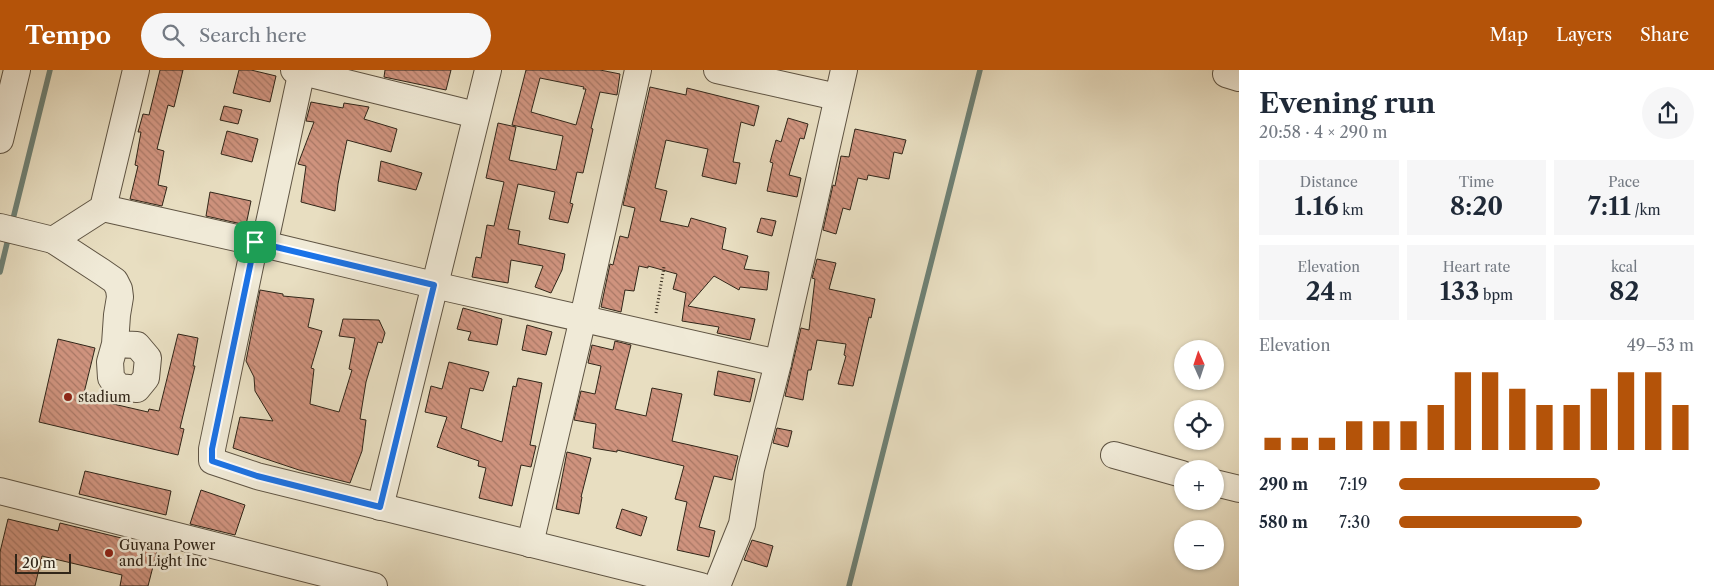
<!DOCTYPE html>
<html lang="en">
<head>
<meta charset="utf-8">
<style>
  body { margin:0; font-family:"Libre Caslon Text",serif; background:#f6f6f7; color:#1f2937; height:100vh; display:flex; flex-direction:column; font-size:19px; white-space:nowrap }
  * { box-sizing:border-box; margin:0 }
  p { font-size:16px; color:#747a83 }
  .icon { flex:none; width:28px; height:28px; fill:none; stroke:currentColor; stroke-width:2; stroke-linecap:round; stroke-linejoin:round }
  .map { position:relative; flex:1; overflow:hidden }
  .details { display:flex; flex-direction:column; background:#fff; width:475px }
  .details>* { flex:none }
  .needle { width:32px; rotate:357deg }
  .fabs { position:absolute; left:1174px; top:270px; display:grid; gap:10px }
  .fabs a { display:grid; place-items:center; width:50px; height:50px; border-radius:50%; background:#fff; box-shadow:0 1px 4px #0004; font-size:25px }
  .scale { position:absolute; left:15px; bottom:12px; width:56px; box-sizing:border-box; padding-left:5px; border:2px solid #312619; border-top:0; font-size:14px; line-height:18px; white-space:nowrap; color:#312619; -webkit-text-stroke:4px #f0ead7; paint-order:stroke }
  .pin { position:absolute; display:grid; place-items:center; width:42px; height:42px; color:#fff; margin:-21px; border-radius:10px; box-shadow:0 2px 8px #0006 }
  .round { display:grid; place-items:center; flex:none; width:52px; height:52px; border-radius:26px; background:#f6f6f7 }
  .overview { display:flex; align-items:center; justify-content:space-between; height:85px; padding:0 20px }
  h1 { font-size:28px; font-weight:700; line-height:38px }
  .metrics { display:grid; grid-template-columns:repeat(3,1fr); gap:8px; height:85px; padding:5px 20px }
  .metrics div { display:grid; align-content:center; border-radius:0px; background:#f6f6f7; text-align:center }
  .metrics b { font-size:25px; font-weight:700 }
  .metrics small { font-size:14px; font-weight:400 }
  .metrics p { font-size:14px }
  .chart { height:140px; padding:10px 20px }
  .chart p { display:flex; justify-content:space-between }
  .chart svg { width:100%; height:90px; margin-top:5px; stroke:#b45309; stroke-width:6 }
  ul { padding:0 20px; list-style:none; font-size:16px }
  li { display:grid; grid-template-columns:80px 60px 1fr; align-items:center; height:38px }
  li i { height:12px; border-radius:6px; background:#b45309 }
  header { display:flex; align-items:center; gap:30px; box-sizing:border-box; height:70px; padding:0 25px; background:#b45309; color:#fff }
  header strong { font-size:24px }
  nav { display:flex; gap:28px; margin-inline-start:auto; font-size:18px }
  .search { width:350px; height:45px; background:#f6f6f7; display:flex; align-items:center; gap:12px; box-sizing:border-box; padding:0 18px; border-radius:28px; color:#747a83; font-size:19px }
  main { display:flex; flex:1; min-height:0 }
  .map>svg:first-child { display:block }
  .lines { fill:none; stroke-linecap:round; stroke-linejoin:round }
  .stream { stroke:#6e8074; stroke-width:5.5 }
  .building { fill:url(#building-back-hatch); stroke:#312619; fill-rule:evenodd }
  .minor-casing { stroke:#5f5443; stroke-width:28 }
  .path { stroke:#312619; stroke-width:3; stroke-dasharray:1 2.5; stroke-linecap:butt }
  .minor { stroke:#f0ead7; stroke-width:26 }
  .route-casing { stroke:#fff; stroke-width:10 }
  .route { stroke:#1a73e8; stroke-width:6 }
  .poi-dot { fill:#8f2418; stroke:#f0ead7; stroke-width:2 }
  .labels { text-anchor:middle; stroke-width:5; stroke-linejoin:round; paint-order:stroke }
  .poi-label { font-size:14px; fill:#312619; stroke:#f0ead7; text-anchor:start }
</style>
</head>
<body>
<header>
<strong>Tempo</strong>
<div class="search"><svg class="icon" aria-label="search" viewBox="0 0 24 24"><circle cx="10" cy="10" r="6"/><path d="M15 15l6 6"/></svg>Search here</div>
<nav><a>Map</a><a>Layers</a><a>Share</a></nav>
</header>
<main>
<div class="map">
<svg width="1239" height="516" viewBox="0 0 1239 516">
  <defs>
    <pattern id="building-back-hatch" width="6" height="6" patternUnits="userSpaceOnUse" patternTransform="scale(1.25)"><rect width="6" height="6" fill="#cf937e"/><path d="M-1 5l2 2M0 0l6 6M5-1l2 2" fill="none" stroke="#a97866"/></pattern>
  </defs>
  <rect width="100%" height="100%" fill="#e8dec1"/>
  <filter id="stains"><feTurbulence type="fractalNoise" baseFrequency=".004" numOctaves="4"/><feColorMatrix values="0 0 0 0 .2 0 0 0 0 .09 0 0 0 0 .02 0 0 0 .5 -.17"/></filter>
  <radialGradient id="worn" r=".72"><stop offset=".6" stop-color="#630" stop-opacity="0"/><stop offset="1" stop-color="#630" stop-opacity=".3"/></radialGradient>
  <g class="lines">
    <g class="stream">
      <path d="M12,153L50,0"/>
      <path d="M0,202L9,165"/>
      <path d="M849,516L980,0"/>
    </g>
  </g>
  <g class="building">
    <path d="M160,0H183L174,37L168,35L157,79L164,81L158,115L167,117L162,136L130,129L138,96L135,95L141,62H138L143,44L149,45Z"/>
    <path d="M239,0H251L276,6L270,32L233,23Z"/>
    <path d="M385,0H451L446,20L384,7Z"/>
    <path d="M526,0H600L620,4L617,25L600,22L591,58L593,59L583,103L577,102L570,133L573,134L568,153L549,149L555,122L518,114L508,159L520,161L518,174L565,184L562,200L551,223L535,217L543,196L511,190L508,213L472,207L476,187L481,188L487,155L494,156L504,112L486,108L498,53L516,57L509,90L556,100L563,66L512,55ZM540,8L584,17L583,19H586L576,55L531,42Z"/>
    <path d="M650,17L686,25L687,18L759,36L754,56L741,52L733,92L740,93L736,114L702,106L708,79L666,70L655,118L667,121L660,151L688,157L691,148L726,158L722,179L748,186L744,199L769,202L767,220L740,217L739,220L714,206L688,236L755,249L750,270L717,263L719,257L682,251L686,223L673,219L677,204L648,196V198L639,196L634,221L625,220L621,242L601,237L610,194L613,195L620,166L628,168L635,138L623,135Z"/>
    <path d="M311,32L343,38L344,33L369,37L364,49L397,59L391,82L347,70L338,114L335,141L301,132L306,96L298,94L314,52L306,51Z"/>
    <path d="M224,36L242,40L238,54L220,50Z"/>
    <path d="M788,48L808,54L804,69L800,68L789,105L801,108L797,127L767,121L773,93L770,92L776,70L781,72Z"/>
    <path d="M855,59L906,70L902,84L894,82L889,109L868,105L867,110L858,108L850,140L843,138L836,164L823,160L833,115L835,116L841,86L849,87Z"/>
    <path d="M227,61L258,69L252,92L221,84Z"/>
    <path d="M381,91L422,103L416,120L378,111Z"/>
    <path d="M210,122L251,131L246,155L206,146Z"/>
    <path d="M761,148L776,151L772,166L757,162Z"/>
    <path d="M817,189L836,193L829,219L875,229L871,248L869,247L853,316L838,314L846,286L844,285L846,274L817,270L811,300H808L803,330L785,326L801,258L809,260L815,209L812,208Z"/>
    <path d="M260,220L283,224V226L314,229L308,257L322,261L311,298L314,299L310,334L339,342L352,300L349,299L355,268L339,266L343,249L379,250L385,263L382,273L378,272L366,312L360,349L366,350L362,381L350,413L299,400L233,378L240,347L273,351L255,321L254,307L246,291Z"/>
    <path d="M463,238L502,249L497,275L468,270L471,262L457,259Z"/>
    <path d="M527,255L552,262L546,285L522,280Z"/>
    <path d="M178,264L198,268L193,296H195L180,358L184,359L178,385L39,352L58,269L95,278L83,327L148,342L149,339L159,341Z"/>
    <path d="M615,271L631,275L615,339L646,346L652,318L682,324L672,371L738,386L732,410L714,406L699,457L715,461L709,487L677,480L687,432L675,429L684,396L617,380V382L593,378L596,354L574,350L581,321L595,324L601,296L588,293L592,275L613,280Z"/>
    <path d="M449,292L489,302L483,321L470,318L461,358L502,372L513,316L516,317L518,308L542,313L530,375L536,376L531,397L521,395L512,436L479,428L486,398L478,396L479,391L437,377L447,347L425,342L431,316L442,319Z"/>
    <path d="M718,301L755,309L750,332L714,325Z"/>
    <path d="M777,358L792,361L788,377L773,373Z"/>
    <path d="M567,382L591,388L581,427H582L579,444L556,439Z"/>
    <path d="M85,401L171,421L166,445L79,424Z"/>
    <path d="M201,420L245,435L235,465L190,454Z"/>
    <path d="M622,439L647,447L641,466L616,458Z"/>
    <path d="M8,449L58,461L60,453L158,477L148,516H120L122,505L42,486L35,516H0V482Z"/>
    <path d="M752,470L773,476L767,497L744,490Z"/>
  </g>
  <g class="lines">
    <defs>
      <g id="minor">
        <path d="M294,0L476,45"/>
        <path d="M717,0L837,27"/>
        <path d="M1226,4L1239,8"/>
        <path d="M0,70L17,0"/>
        <path d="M103,138L259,173L434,215L778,293"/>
        <path d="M0,157L53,170L103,138L136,0"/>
        <path d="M53,170L102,202L115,211L119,219L120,227L117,245L115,274L110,292L111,308L119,317L137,319L146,308L148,288L137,275L115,274"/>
        <path d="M255,172L212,379V391L257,406L701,516"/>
        <path d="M259,173L266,167L302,0"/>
        <path d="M1114,385L1182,404"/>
        <path d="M1215,413L1239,419"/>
        <path d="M0,421L374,516"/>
        <path d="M380,437L488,0"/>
        <path d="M530,474L583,248L638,0"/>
        <path d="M717,516L742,454L751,399L778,293L844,0"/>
      </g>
    </defs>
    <use href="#minor" class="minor-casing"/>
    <path class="path" d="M656,243L664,197"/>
    <use href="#minor" class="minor"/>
  </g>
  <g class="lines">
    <defs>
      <path id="route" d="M255,172L434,215L380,437L257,406L212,391V379Z"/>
    </defs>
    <use href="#route" class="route-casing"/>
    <use href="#route" class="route"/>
  </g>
  <g class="poi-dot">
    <circle cx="68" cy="327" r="5"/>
    <circle cx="109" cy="483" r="5"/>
  </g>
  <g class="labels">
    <g class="poi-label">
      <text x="78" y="332">stadium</text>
      <text x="119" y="480">Guyana Power<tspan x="119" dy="16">and Light Inc</tspan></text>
    </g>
  </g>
  <rect width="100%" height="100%" filter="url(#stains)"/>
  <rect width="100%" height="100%" fill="url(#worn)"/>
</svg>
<div class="fabs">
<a><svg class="needle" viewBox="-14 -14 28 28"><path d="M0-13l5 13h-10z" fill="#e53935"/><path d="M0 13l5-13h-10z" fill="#747a83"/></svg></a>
<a><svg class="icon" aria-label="locate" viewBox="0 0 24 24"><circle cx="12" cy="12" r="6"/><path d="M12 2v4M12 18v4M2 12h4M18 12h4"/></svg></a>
<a>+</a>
<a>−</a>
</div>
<div class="scale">20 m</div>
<div class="pin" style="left:255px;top:172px;background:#1e9e55"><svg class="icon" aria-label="arrive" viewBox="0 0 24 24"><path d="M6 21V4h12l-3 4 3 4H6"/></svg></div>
</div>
<section class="details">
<div class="overview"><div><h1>Evening run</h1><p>20:58 · 4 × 290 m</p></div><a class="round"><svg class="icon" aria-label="share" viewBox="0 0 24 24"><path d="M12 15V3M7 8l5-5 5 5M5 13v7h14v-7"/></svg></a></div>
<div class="metrics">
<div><p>Distance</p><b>1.16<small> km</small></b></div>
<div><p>Time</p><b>8:20</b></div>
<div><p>Pace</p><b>7:11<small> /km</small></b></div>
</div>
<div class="metrics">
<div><p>Elevation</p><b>24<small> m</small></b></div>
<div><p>Heart rate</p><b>133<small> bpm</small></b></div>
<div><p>kcal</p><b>82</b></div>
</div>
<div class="chart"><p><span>Elevation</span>49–53 m</p>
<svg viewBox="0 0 160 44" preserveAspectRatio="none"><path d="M5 44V38M15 44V38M25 44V38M35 44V30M45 44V30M55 44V30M65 44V22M75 44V6M85 44V6M95 44V14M105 44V22M115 44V22M125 44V14M135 44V6M145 44V6M155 44V22"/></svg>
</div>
<ul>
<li><b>290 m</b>7:19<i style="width:68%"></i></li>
<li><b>580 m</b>7:30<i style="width:62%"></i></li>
</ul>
</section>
</main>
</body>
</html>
